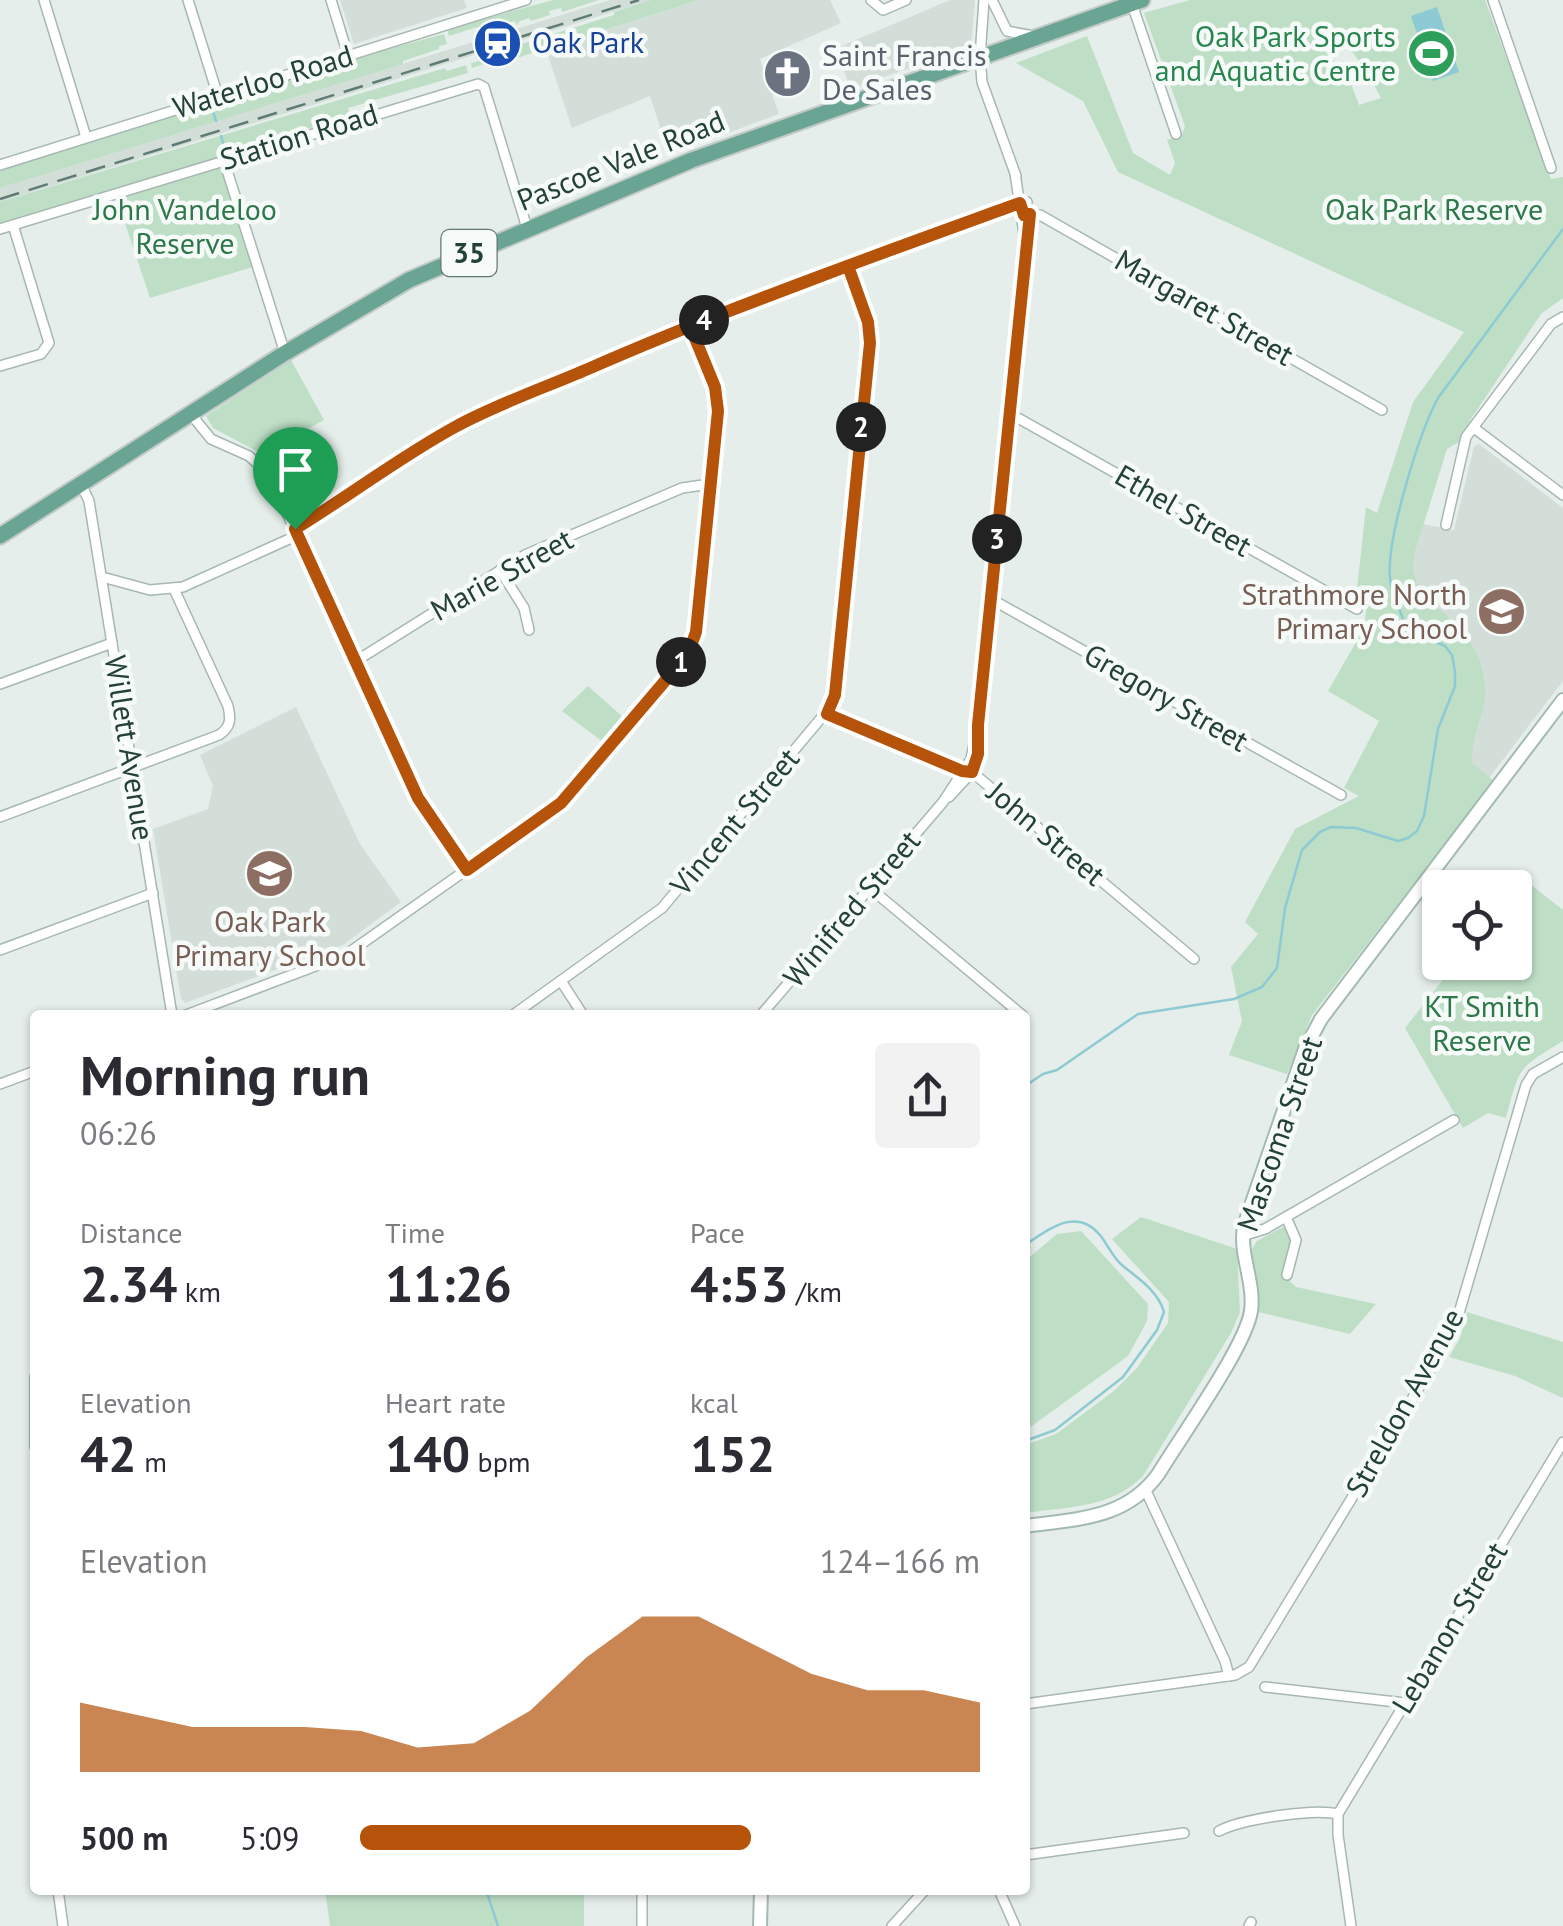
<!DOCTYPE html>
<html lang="en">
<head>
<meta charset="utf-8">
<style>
  body { margin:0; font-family:"PT Sans",sans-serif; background:#f2f2f3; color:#2b2b33; height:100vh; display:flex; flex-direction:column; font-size:38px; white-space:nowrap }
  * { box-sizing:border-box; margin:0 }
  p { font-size:32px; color:#7c7c81 }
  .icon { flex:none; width:55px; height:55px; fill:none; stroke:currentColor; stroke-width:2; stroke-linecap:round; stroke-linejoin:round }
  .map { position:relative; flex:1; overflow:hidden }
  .details { position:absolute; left:30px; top:1010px; width:1000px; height:885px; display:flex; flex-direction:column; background:#fff; border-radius:10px; box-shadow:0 2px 8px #0004 }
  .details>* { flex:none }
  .controls { position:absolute; left:1422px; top:870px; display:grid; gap:20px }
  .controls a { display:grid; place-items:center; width:110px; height:110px; border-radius:10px; background:#fff; box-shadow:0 2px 8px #0004; font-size:50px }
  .pin { position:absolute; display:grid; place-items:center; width:85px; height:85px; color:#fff; margin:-102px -42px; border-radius:50% 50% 50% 0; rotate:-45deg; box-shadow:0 0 10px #0007 }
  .pin .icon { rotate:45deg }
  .km { position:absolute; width:50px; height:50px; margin:-25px; border-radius:50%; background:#222; color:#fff; font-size:28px; line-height:50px; text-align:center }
  .round { display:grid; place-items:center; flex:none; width:105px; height:105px; border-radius:10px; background:#f2f2f3 }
  .head { display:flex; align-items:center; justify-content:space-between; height:170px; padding:0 50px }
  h1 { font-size:55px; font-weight:700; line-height:75px }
  .figures { display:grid; grid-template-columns:repeat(3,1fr); gap:15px; height:170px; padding:10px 50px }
  .figures div { display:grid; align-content:center }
  .figures b { font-size:50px; font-weight:700 }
  .figures small { font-size:28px; font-weight:400 }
  .figures p { font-size:28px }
  .chart { height:280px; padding:20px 50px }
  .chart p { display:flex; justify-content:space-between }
  .chart svg { width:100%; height:180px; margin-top:10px; fill:#b45309; opacity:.7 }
  ul { padding:0 50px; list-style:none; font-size:32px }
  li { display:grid; grid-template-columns:160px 120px 1fr; align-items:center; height:75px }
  li i { height:25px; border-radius:12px; background:#b45309 }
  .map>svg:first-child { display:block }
  .built { fill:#d3ded9 }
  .green { fill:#bedfc6; fill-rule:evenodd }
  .water { fill:#8ecad3 }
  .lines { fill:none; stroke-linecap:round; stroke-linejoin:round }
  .stream { stroke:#8ecad3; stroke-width:2.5 }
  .minor-casing { stroke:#a7b7b1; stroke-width:12 }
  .secondary-casing { stroke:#a3bab1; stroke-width:16 }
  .primary-casing { stroke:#c2cac7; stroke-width:19 }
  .minor { stroke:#fff; stroke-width:9 }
  .secondary { stroke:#fff; stroke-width:12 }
  .primary { stroke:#6aa493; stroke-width:15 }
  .rail { stroke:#5f7c73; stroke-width:2.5; stroke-dasharray:20 10; stroke-linecap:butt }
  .route-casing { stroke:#fff; stroke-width:20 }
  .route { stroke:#b45309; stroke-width:12 }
  .labels { text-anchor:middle; stroke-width:9; stroke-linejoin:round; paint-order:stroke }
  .shield { fill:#f6faf8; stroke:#637872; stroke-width:2.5 }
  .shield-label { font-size:28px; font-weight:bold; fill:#244138 }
  .leisure-label { font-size:30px; fill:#27864d; stroke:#f6faf8; text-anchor:end }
  .transit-label { font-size:30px; fill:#164399; stroke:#f6faf8; text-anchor:start }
  .worship-label { font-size:30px; fill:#5b616d; stroke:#f6faf8; text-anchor:start }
  .street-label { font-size:30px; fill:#244138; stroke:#f6faf8 }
  .park-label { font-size:30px; fill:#2d7848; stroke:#f6faf8 }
  .education-label { font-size:30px; fill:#785e54; stroke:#f6faf8; text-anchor:end }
</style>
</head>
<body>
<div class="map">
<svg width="1563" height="1926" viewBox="0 0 1563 1926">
  <rect width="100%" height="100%" fill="#e5eeea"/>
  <g class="built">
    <path d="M340,0H464L467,8L354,44Z"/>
    <path d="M610,0H651L0,202V188Z"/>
    <path d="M699,0H830L841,23L760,59L779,114L669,155L650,96L572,128L546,49Z"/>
    <path d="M950,0H975L971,46L850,89L837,48Z"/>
    <path d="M1479,444L1563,508V681L1489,778L1472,763L1471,746L1484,705L1467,635L1453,620L1422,600L1413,570L1415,552L1423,524L1454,530L1474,446Z"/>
    <path d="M296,707L360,844L401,902L343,945L185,1003L181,999L153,829L208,809L213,786L200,755Z"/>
  </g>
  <g class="green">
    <path d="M553,0H599L562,12L561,8L549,11L550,15L531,21L529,18L520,21L517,25L515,21L474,28L449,36L447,29Z"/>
    <path d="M651,0H699L488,67L487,63L472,68L471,63L496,57V52L614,15V12Z"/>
    <path d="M1190,0H1485L1551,179L1563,177V298L1541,314L1471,419L1461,441L1447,449L1415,552L1413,570L1422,599C1462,619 1494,663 1483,709C1478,728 1471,743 1472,763L1494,781L1312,1015L1287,1074L1229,1055L1242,1021L1231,967L1258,934L1245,922L1295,829L1359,796L1344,788L1379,721L1328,691L1364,628L1367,604L1356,598L1366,507L1377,513L1413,402L1464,332L1118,172L1083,101L1016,63L1087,36L1133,153L1170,175L1175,163L1167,140L1182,135L1185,126L1144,13ZM1322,22C1350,45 1365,66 1381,98L1359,105L1348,76L1319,45Z"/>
    <path d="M444,34L447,44L439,46V49L403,61V64L0,188V170L355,58Z"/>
    <path d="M466,65L468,73L348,108L350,116L221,156L256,266L150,298L114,190L0,225V202L445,68L447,71Z"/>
    <path d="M291,360L324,420L262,454L213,428L206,416Z"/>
    <path d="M588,686L624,718L603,742L562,711Z"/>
    <path d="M1521,877L1563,910V1041C1517,1069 1520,1066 1506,1118L1488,1113L1463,1128L1405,1028L1456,963L1515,962L1513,887Z"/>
    <path d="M1141,1217L1237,1249L1240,1312L1231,1333L1143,1476C1112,1508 1067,1507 1025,1513V1445L1056,1434L1114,1391L1137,1368L1168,1323L1169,1302L1112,1239Z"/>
    <path d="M1283,1227L1293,1236L1284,1276L1296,1287L1376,1304L1350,1334L1258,1312L1252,1249L1257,1241Z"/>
    <path d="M1081,1231L1148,1304L1147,1321L1128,1356L1025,1431V1261L1057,1234Z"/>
    <path d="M1467,1312L1563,1342V1398L1515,1376L1449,1357L1460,1338Z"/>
    <path d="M325,1890H584V1926H330Z"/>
  </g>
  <path class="water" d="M1437,7L1459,72L1433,81L1411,16Z"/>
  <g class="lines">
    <g class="stream">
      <path d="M211,105L216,121"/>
      <path d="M221,136L226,152"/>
      <path d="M1025,1086L1043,1074L1057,1070L1138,1014L1234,999L1262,987L1277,968L1285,908L1302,850L1320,832L1331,827L1356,828L1398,841L1408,838L1417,831L1424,816L1438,729L1455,686V672L1452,655L1445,646L1408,630C1401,613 1392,596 1390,578C1386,540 1419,433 1438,398L1563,229"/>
      <path d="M1025,1245C1048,1230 1076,1206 1100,1235C1108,1245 1113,1258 1123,1266C1139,1279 1158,1291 1164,1312L1157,1330L1123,1377L1055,1430L1025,1441"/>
      <path d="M486,1890L498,1926"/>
    </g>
    <defs>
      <g id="minor">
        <path d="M44,0L86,137"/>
        <path d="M188,0L218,96"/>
        <path d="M331,0L348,55"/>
        <path d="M871,0L883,10L906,0"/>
        <path d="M984,0L980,57L982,82L1016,176"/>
        <path d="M992,0L1007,31L1033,36"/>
        <path d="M1493,0L1551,168"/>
        <path d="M1132,4L1176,134"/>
        <path d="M224,161L285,353"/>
        <path d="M0,165L526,0"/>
        <path d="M1023,215H1040L1382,410"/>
        <path d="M0,229L478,84L484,87L527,228"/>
        <path d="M0,366L41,354L49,343L13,225"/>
        <path d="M190,413L211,439L249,456L269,474L418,798L467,870"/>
        <path d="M1009,413L1357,609"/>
        <path d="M1474,428L1563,495"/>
        <path d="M81,484L89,501L172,1015"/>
        <path d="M1446,525L1466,437L1551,324L1563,317"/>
        <path d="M295,529L468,421L708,318L1027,202"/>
        <path d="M500,570L524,608L529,630"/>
        <path d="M102,577L150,590L183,587L298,535"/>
        <path d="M991,599L1341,795"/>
        <path d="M356,661L525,555L682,488L710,484"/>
        <path d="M0,684L112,643"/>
        <path d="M827,714L962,771L972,772L1194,959"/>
        <path d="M949,797L972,772L978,752"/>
        <path d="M0,817L219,735C231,727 231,719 228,706L174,589"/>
        <path d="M870,888L1022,1015"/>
        <path d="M0,950L153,893"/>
        <path d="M561,981L583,1015"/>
        <path d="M186,1015L347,954L561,803L688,654L696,633L717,411L715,387L689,326"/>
        <path d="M513,1015L662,908L832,705L870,343L868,322L848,265"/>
        <path d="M761,1015L943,802L971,759L978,725L1026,247L1015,173"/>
        <path d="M0,1084L35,1071"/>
        <path d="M1286,1217L1296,1240L1287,1275"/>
        <path d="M1242,1236L1265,1229L1454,1120"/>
        <path d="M35,1377V1447"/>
        <path d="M1146,1491L1225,1661L1229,1676"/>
        <path d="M1265,1687L1405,1703"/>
        <path d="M1025,1704L1235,1675L1249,1667L1454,1330L1526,1085L1533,1074L1563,1057"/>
        <path d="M1219,1831C1242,1819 1314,1808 1338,1814"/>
        <path d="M1025,1855L1184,1833"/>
        <path d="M58,1890L63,1926"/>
        <path d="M999,1890L1015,1926"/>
        <path d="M642,1926V1890"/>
        <path d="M892,1926L925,1890"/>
        <path d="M1249,1926L1251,1922"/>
        <path d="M1351,1926L1338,1835V1814L1563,1442"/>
      </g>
      <g id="secondary">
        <path d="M1025,1526C1077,1519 1127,1519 1159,1473C1180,1438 1246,1346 1251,1311C1255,1282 1239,1255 1244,1226L1305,1049L1321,1019L1563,700"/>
        <path d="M760,1926L761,1890"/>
      </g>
      <path id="primary" d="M0,536L285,353L409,280L692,160L1142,0"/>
    </defs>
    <use href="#minor" class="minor-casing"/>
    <use href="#secondary" class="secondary-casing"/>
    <use href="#primary" class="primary-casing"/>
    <use href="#minor" class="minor"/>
    <use href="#secondary" class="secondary"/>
    <use href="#primary" class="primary"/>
    <path class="rail" d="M0,199L639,0"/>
  </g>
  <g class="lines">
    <defs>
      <path id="route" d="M295,529L418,798L467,870L561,803L688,654L696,632L718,411L715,387L690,326L848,266L868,322L870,343L835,695L827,714L962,771L972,772L978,754V725L1030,214L1024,215L1020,203L1006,208C866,259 725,309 588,369C544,388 497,404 455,427C400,457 349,496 295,529"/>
    </defs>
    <use href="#route" class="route-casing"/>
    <use href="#route" class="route"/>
  </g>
  <defs>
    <symbol id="station-disc" viewBox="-11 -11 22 22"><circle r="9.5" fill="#1a4fb4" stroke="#f6faf8"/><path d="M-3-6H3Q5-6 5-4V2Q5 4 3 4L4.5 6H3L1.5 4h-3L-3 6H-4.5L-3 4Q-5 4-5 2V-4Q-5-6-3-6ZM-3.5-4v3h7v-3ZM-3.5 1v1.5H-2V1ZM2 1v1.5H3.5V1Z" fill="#fff"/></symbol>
    <symbol id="stadium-disc" viewBox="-11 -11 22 22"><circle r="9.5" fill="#2e9e5b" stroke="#f6faf8"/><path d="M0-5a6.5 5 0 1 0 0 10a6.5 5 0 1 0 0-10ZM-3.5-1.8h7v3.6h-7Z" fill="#fff"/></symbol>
    <symbol id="church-disc" viewBox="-11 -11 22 22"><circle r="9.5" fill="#6b7280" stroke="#f6faf8"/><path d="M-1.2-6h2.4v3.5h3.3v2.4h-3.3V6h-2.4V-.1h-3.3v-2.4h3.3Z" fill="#fff"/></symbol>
    <symbol id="school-disc" viewBox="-11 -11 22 22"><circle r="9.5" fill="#8d6e63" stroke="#f6faf8"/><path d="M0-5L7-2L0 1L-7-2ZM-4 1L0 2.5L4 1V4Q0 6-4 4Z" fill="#fff"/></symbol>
  </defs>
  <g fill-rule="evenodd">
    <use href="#station-disc" x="470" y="16" width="55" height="55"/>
    <use href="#stadium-disc" x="1404" y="26" width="55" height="55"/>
    <use href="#church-disc" x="760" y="46" width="55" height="55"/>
    <use href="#school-disc" x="1474" y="584" width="55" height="55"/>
    <use href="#school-disc" x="242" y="846" width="55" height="55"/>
  </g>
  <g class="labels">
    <rect class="shield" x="441.5" y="230" width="55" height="46" rx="8"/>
    <g class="shield-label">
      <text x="469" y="263">35</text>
    </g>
    <g class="leisure-label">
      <text x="1396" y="47">Oak Park Sports<tspan x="1396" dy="34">and Aquatic Centre</tspan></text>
    </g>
    <g class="transit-label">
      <text x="532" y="53">Oak Park</text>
    </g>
    <g class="worship-label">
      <text x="822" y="66">Saint Francis<tspan x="822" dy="34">De Sales</tspan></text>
    </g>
    <g class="street-label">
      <text transform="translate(263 82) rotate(-17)" y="10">Waterloo Road</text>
      <text transform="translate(299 137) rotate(-17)" y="10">Station Road</text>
      <text transform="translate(621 161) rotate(-22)" y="10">Pascoe Vale Road</text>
      <text transform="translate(1204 308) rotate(30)" y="10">Margaret Street</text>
      <text transform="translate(1183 511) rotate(30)" y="10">Ethel Street</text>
      <text transform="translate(502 575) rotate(-29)" y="10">Marie Street</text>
      <text transform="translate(1166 698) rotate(30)" y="10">Gregory Street</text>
      <text transform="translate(129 748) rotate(81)" y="10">Willett Avenue</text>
      <text transform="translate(735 822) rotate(-50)" y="10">Vincent Street</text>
      <text transform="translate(1046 834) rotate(40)" y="10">John Street</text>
      <text transform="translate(852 909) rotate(-50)" y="10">Winifred Street</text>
      <text transform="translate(1280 1134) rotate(-71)" y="10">Mascoma Street</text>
      <text transform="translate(1405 1403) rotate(-61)" y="10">Streldon Avenue</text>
      <text transform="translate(1450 1628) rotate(-59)" y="10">Lebanon Street</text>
    </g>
    <g class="park-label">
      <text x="185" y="220">John Vandeloo<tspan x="185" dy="34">Reserve</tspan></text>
      <text x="1434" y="220">Oak Park Reserve</text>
      <text x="1482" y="1017">KT Smith<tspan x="1482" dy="34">Reserve</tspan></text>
    </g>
    <g class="education-label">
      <text x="1467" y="605">Strathmore North<tspan x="1467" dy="34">Primary School</tspan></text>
      <text x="270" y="932" text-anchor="middle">Oak Park<tspan x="270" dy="34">Primary School</tspan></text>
    </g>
  </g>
</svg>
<div class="controls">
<a><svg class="icon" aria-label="locate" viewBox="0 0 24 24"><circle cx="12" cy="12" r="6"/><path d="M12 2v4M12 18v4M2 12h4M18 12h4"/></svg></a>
</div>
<div class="pin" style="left:295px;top:529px;background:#1e9e55"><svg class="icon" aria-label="arrive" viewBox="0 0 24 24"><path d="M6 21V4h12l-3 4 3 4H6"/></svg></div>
<b class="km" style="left:681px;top:662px">1</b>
<b class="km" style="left:861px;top:427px">2</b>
<b class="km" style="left:997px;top:539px">3</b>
<b class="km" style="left:704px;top:320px">4</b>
<section class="details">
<div class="head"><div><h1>Morning run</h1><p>06:26</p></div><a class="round"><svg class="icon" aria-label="share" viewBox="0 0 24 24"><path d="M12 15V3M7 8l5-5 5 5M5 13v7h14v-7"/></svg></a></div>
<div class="figures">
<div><p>Distance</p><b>2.34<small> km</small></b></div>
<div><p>Time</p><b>11:26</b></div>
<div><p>Pace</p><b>4:53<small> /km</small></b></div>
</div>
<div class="figures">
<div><p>Elevation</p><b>42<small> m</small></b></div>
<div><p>Heart rate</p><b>140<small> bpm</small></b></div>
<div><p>kcal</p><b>152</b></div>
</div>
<div class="chart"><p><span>Elevation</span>124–166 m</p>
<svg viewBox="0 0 160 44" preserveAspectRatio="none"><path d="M0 44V27L10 30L20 33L30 33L40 33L50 34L60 38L70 37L80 29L90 16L100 6L110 6L120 13L130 20L140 24L150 24L160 27V44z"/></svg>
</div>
<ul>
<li><b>500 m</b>5:09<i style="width:63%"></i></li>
</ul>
</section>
</div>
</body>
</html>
